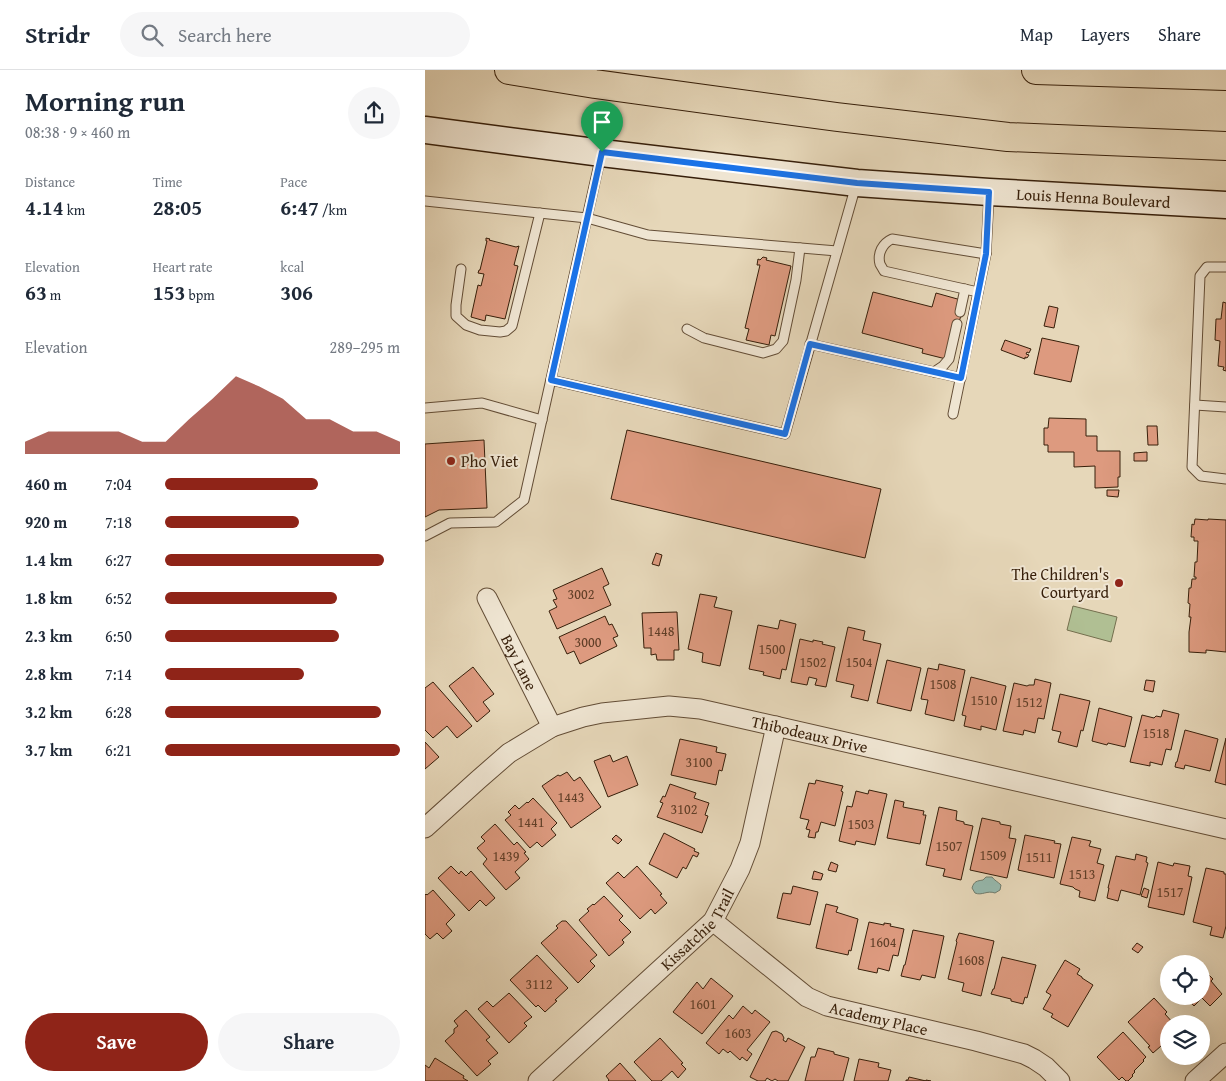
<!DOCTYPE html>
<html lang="en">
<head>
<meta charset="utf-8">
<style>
  body { margin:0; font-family:"Gentium Book Plus",serif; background:#f6f6f7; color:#1f2937; height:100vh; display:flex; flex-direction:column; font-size:19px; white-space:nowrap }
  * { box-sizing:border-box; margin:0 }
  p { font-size:16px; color:#747a83 }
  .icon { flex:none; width:28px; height:28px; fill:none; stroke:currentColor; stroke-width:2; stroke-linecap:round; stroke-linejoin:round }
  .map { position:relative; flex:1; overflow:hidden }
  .drawer { display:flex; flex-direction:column; background:#fff; width:425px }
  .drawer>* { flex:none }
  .tools { position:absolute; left:735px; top:885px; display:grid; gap:10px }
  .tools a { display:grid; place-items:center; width:50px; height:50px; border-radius:50%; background:#fff; box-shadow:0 5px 20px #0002; font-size:25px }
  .pin { position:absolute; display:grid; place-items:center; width:42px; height:42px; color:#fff; margin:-51px -21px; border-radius:50% 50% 50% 0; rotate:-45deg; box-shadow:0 0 5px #0007 }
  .pin .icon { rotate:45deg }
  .round { display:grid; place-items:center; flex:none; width:52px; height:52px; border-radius:26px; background:#f6f6f7 }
  .overview { display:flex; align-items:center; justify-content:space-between; height:85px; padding:0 25px }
  h1 { font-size:28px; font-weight:700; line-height:38px }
  .figures { display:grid; grid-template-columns:repeat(3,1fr); gap:8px; height:85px; padding:5px 25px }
  .figures div { display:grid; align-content:center }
  .figures b { font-size:21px; font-weight:700 }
  .figures small { font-size:14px; font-weight:400 }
  .figures p { font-size:14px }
  .chart { height:140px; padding:10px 25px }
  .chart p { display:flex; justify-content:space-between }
  .chart svg { width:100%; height:90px; margin-top:5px; fill:#8f2418; opacity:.7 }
  .button { display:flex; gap:10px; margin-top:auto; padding:10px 25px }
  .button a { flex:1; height:58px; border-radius:30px; background:#8f2418; color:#fff; font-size:20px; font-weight:700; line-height:58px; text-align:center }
  .button a+a { background:#f6f6f7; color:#1f2937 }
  ul { padding:0 25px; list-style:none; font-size:16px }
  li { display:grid; grid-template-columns:80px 60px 1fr; align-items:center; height:38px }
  li i { height:12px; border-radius:6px; background:#8f2418 }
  header { display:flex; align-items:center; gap:30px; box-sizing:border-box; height:70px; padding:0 25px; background:#fff; border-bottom:1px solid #e0e1e3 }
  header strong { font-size:24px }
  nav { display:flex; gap:28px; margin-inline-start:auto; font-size:18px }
  .search { width:350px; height:45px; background:#f6f6f7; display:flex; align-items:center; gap:12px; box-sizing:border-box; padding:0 18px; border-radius:28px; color:#747a83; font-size:19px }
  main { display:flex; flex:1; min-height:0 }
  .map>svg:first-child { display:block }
  .green { fill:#b0bf93; stroke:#746f4e }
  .water { fill:#96baaf; stroke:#707c6d }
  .building { fill:#dd9a7f; stroke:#371f0a }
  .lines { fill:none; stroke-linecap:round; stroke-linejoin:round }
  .lane-casing { stroke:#634d36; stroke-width:11 }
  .street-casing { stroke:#634d36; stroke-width:21 }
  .secondary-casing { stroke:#371f0a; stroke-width:29 }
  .highway-casing { stroke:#371f0a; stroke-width:30 }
  .lane { stroke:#efe5d2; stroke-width:9 }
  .street { stroke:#efe5d2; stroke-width:19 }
  .secondary { stroke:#efe5d2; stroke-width:26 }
  .highway { stroke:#e6d7b9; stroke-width:28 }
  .route-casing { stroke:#fff; stroke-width:10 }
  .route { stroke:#1a73e8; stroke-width:6 }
  .poi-dot { fill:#8f2418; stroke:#efe5d2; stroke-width:2 }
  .labels { text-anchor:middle; stroke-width:4; stroke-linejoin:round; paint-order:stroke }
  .number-label { font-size:14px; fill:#603e27 }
  .street-label { font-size:16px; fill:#371f0a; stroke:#efe5d2 }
  .poi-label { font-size:16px; fill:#371f0a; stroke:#efe5d2; text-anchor:start }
</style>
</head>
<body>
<header>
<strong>Stridr</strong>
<div class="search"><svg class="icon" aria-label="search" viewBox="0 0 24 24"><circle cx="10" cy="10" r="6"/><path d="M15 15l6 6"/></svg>Search here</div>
<nav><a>Map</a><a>Layers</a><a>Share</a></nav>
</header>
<main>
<section class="drawer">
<div class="overview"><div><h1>Morning run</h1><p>08:38 · 9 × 460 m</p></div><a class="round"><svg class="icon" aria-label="share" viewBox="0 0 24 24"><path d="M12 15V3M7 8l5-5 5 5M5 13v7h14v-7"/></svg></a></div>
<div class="figures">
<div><p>Distance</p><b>4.14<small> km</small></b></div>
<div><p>Time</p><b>28:05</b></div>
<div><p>Pace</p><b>6:47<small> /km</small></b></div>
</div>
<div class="figures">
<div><p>Elevation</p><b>63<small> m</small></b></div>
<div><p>Heart rate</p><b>153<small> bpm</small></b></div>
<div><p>kcal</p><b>306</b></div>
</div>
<div class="chart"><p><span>Elevation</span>289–295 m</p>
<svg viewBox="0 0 160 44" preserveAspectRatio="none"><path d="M0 44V38L10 33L20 33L30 33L40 33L50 38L60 38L70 27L80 17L90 6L100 11L110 17L120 27L130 27L140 33L150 33L160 38V44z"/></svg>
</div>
<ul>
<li><b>460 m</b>7:04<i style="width:65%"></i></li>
<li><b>920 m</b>7:18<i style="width:57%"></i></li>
<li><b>1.4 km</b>6:27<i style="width:93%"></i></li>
<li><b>1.8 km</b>6:52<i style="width:73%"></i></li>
<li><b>2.3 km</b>6:50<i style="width:74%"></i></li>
<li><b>2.8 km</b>7:14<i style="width:59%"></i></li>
<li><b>3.2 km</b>6:28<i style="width:92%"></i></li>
<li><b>3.7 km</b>6:21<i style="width:100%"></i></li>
</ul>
<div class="button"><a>Save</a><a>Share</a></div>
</section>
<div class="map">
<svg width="801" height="1011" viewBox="0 0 801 1011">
  <rect width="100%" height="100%" fill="#e6d7b9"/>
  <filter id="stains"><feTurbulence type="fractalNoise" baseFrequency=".004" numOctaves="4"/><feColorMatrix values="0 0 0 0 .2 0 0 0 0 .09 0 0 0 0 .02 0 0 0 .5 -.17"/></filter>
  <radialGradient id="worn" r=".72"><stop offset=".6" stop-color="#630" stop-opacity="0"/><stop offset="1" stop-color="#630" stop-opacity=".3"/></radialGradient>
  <path class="green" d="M648,536L692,547L686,572L642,560Z"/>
  <path class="water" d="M561,807H567C570,811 572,811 576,815L575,820L570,823C562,820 557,826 550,823L547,818C549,811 552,811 558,810Z"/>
  <g class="building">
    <path d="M61,168L65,169L64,170L91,177L94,176L89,195L93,196L80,249L61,245L60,251L46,247L53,215L56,216L59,204L53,203L54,200H55L62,171H61Z"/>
    <path d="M338,187L342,188L341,190L366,196L350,266L346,265L344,275L321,270L324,259L320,258L335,195H332L333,189L335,190Z"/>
    <path d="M448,222L507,237L511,223L536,230L537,243L521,289L497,283L498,279L437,263Z"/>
    <path d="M798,232L801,233V301L798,300L799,297L793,296L795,271L790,270L791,249H796Z"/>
    <path d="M624,236L633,238L629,258L619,256Z"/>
    <path d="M617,268L654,276L646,312L609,304Z"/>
    <path d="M580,270L606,279L604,283L602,282L601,284L604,285L602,288L600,287V289L576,280Z"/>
    <path d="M624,348L661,349V366H672V381H695V407H693V417L670,418V396L649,397V382H623V375H619V358H623Z"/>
    <path d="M722,356H732L733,375H723Z"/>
    <path d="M202,360L456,419L440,488L186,429Z"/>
    <path d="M59,370L62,438L14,440L0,447V374Z"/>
    <path d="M722,382V391H709V383Z"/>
    <path d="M682,420H694L693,427L682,426Z"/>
    <path d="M770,449L783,450V449L801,450V582L781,580V583L764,582V562L766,547H764L765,534L763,533L764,518H766L767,509H771V507H769L770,492H772L773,471H769V467H766L767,454L769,455Z"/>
    <path d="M231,483L237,485L234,496L227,494Z"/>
    <path d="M177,498L184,514L178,517L186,535L132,559L124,541L132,537L128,530L132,529L128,520Z"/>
    <path d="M275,524L292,527L289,537L307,541L295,596L277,592L278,583L263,579Z"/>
    <path d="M252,542L254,580H249V590H232L231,584L226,585V578H219L217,543Z"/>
    <path d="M180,546L184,555L187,554L193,566L188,568L192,576L155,594L149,581L142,584L134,567Z"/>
    <path d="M355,550L371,554L361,600L357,599L355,609L338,605L339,602L324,599L333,555L353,559Z"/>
    <path d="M423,557L440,561L438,570L456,574L443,631L426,627L429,615L411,611Z"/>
    <path d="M375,569L388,572V570L398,572L397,574L410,577L401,617L390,615L392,609L384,607L382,615L366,612Z"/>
    <path d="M462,590L496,598L486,641L452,633Z"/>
    <path d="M514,594L540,600L529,651L500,644L503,630L496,629L503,598L513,600Z"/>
    <path d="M48,597L69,624L58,632L65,641L52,652L24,616Z"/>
    <path d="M546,607L581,616L571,660L556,656V660L539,656L541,646L537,645Z"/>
    <path d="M610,609L626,613L619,649L613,648L610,663L599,660L598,665L578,661L589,613L602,616L604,615H609Z"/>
    <path d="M721,610L730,611L728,622L719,620Z"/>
    <path d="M8,612L47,656L32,668L22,656L8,668L0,660V618Z"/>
    <path d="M635,624L665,631L658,661L656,660L652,677L633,672L636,662L627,660Z"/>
    <path d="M674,638L707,647L700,677L683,673L682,675L667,671Z"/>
    <path d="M738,640L754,644L746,680L741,679L737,695L725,692V696L705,692L717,645L729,648L731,646L736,647Z"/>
    <path d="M760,660L793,669L785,701L760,695L759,699L750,697L751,692H752Z"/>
    <path d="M801,668V715L790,712Z"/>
    <path d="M255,669L292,677L291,682L301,684L297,701L294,700L291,715L246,705Z"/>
    <path d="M0,672L14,687L0,699Z"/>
    <path d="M185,685L188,692L202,686L213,715L183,727L169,691Z"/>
    <path d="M142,702L149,711L155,707L176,737L146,758L117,716L133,705L135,706Z"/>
    <path d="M391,710L418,716L416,721L418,722L410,756L396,752L393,762H391L390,768L383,767L385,760L381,759L384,750L375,748L384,713L390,714Z"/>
    <path d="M245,714L271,723L269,728L284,733L280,745L283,746L277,763L232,747L238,733L235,732L238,726L240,727Z"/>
    <path d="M444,720L462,724L450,775L431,771L430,775L414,771L422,736L427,737L431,721L443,724Z"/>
    <path d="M108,728L132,753L126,759L131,765L117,777L112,772L105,778L80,750L86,745L83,742L90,735L94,739L102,732L103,733Z"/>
    <path d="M470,730L479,732L478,737L499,741L498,745H501L495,774L462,768Z"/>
    <path d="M514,737L532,741L531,750L539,752V754L548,756L536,810L518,806L520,799L501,795Z"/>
    <path d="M557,748L575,752V754L586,756L584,768L591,769L582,808L545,800Z"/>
    <path d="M70,754L89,775L92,772L101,782L99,783L104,789L90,802L95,808L81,820L58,794L62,789L52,778L60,771L56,767Z"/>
    <path d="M239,763L270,779L269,781L274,783L272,787L268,785L261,799L258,797L252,808L224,794Z"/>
    <path d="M191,765L197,770L193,774L187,769Z"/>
    <path d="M600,765L630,771L629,773L636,774L629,808L593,800Z"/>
    <path d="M647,767L666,771L664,776L676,779L672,793L679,795L670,831L654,827L655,821L650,819L648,817L635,814Z"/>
    <path d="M711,784L722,787L721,792L723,793L715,825L696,820L693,831L682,828L684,818H683L691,786L710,790Z"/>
    <path d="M406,792L413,795L411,802L403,800Z"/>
    <path d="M733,792L748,796L749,793L765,796L763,806L767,807L759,845L723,837Z"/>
    <path d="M26,796L34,804L36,801L41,806L46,801L70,828L61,836L55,830L44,841L13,808Z"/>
    <path d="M212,796L237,824L235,825L242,833L230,844L226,839L215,849L181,813L193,802L199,808Z"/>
    <path d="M781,798L799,802V804H801V856L798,868L785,865L787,857L768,852Z"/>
    <path d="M389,801L398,804L396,810L387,809Z"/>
    <path d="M368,816L393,822L385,855L352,848L358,823L366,824Z"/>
    <path d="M719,818L724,820L722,828L716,826Z"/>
    <path d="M8,820L30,845L21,854L27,861L18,869L12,863L5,869L0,864V825L1,824L2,825Z"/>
    <path d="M179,826L198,846L194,850L206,862L197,870L199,872L198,874L184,886L154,850L164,841L162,839L168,834L169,835Z"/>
    <path d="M401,834L413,837L411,842L433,849L426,881L424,880L423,885L391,878Z"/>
    <path d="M137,851H141L172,885L165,891L170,896L153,913L116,873L133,858L131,856Z"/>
    <path d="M444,852L459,855V853L466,854L465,856L479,859L473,886L468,885L464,901L453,898L452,903L433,899Z"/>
    <path d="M488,860L519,866L510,908L497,905L495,910L476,906L479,895H480Z"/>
    <path d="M534,863L569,871L556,926L537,921L539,913L523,909L532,872L531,871Z"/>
    <path d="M712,873L718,877L713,883L707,879Z"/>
    <path d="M112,885L143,918L130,930L132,931L120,942L113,935L111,937L85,910Z"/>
    <path d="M577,887L611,895L602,928L600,927L598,934L586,931V929L566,924L568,919H569Z"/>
    <path d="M640,890L655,899L652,904L657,907V908L668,915L643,957L626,947L628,944L618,939L626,925L621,922Z"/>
    <path d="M776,897L788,909L786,911L797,924L785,936L777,928L769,936L760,926H776Z"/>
    <path d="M744,899V909L739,903Z"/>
    <path d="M286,908L308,926L277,964L248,942L272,912L278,919Z"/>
    <path d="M84,923L107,947L99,953L102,956L84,973L53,939L62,931L68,937Z"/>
    <path d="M729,928L742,942L740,944L749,954H744V969L728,983L723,977L725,976L703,952Z"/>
    <path d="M318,936L327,944L330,940L345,952L322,980L327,984L322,991L317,987L315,990L305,981L303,983L298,979L294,984L281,973L304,945L308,949Z"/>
    <path d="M41,940L65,967L61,970L73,983L63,991L66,994L52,1006L20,971L29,963V959L33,956L29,951Z"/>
    <path d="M351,961L357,964L359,968L358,970L361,972L363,968L380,977L363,1011H353L350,1009L347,1011L342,1008L340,1011H333L325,1007L347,962Z"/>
    <path d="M698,962L721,987L718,990L719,991L709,1001L710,1002L707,1005L708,1006L703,1011H701L697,1007L694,1010L672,987Z"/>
    <path d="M235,968L258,993L256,994L261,999L253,1008L247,1001L236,1011H227L209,992Z"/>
    <path d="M393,978L409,982V984L424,988L418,1011H380L386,987H390Z"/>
    <path d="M10,988L39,1006L38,1008L43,1011H0V995L4,998Z"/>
    <path d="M434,989L454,993L453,997L466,1000L463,1011H429Z"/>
    <path d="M195,993L211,1011H183L184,1010L181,1006Z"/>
    <path d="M484,1007L501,1011V1010L506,1011H481V1010H483Z"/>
  </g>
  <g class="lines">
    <defs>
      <g id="lane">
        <path d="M0,131L162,148L223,165L412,181"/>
        <path d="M801,197H782L775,206L767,397L776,406L801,409"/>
        <path d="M36,199L31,235V246L41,255L55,260L75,262L81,261L87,256L115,143"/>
        <path d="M553,222L459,201C458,199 456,196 455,194C452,183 458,173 467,169L561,184"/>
        <path d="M535,242L540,219"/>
        <path d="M262,259L279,268L338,283L351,279L358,271L371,210L375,178"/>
        <path d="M385,274L536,308"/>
        <path d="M509,302L518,296L524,289L532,254"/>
        <path d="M126,310L360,364L431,115"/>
        <path d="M770,335L801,337"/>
        <path d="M0,338L57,333L117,350"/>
        <path d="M528,344L561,184L564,125"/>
        <path d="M0,466L25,453L71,452L99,430L176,85"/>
      </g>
      <g id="street">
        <path id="s1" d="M62,528L127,657"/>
        <path id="s2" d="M0,758L53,710L84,683L127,657L158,647L177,643L244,636L275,639L328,651L801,759"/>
        <path id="s3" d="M288,851L382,927L402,936L551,971L599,984L609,989L621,997L635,1011"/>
        <path id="s4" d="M113,1011L288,851L315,799L325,773L351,656"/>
        <path d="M770,1011L801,983"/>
      </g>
      <g id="secondary">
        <path id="s5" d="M0,60L177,83L432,113L564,122L801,135"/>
      </g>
      <g id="highway">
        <path d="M84,0L170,14L412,47L583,67L801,76"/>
        <path d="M611,0L801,6"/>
      </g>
    </defs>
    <use href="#lane" class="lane-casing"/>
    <use href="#street" class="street-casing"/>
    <use href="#secondary" class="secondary-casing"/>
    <use href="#highway" class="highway-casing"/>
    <use href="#lane" class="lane"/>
    <use href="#street" class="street"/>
    <use href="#secondary" class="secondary"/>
    <use href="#highway" class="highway"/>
  </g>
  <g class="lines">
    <defs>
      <path id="route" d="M177,82L432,113L564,122L561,184L536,308L385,274L360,364L126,310Z"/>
    </defs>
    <use href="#route" class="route-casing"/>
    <use href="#route" class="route"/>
  </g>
  <g class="poi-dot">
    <circle cx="26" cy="391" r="5"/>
    <circle cx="694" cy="513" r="5"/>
  </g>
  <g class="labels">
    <g class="number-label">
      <text x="156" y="529">3002</text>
      <text x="236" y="566">1448</text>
      <text x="163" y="577">3000</text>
      <text x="347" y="584">1500</text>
      <text x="388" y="597">1502</text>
      <text x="434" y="597">1504</text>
      <text x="518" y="619">1508</text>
      <text x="559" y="635">1510</text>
      <text x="604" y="637">1512</text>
      <text x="731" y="668">1518</text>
      <text x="274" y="697">3100</text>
      <text x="146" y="732">1443</text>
      <text x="259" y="744">3102</text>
      <text x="106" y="757">1441</text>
      <text x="436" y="759">1503</text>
      <text x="524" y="781">1507</text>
      <text x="568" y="790">1509</text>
      <text x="81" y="791">1439</text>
      <text x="614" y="792">1511</text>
      <text x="657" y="809">1513</text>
      <text x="745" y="827">1517</text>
      <text x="458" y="877">1604</text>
      <text x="546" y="895">1608</text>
      <text x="114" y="919">3112</text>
      <text x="278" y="939">1601</text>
      <text x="313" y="968">1603</text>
    </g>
    <g class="street-label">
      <text dy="6" stroke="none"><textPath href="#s5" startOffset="672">Louis Henna Boulevard</textPath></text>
      <text dy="6" stroke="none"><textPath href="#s1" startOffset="72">Bay Lane</textPath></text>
      <text dy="6" stroke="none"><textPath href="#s2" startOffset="426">Thibodeaux Drive</textPath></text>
      <text dy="6" stroke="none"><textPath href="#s4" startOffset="221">Kissatchie Trail</textPath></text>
      <text dy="6" stroke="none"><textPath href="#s3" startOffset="196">Academy Place</textPath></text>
    </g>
    <g class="poi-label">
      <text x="36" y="397">Pho Viet</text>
      <text x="684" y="510" text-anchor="end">The Children's<tspan x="684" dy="18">Courtyard</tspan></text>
    </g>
  </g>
  <rect width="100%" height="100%" filter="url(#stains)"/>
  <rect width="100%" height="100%" fill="url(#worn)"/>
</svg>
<div class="tools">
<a><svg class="icon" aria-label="locate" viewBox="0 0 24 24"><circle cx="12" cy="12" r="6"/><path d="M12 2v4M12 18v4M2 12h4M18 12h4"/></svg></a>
<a><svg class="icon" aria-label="layers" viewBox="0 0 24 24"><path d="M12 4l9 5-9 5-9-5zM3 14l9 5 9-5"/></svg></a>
</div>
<div class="pin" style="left:177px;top:82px;background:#1e9e55"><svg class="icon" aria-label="arrive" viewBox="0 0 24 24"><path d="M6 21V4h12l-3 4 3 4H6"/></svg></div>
</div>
</main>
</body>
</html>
